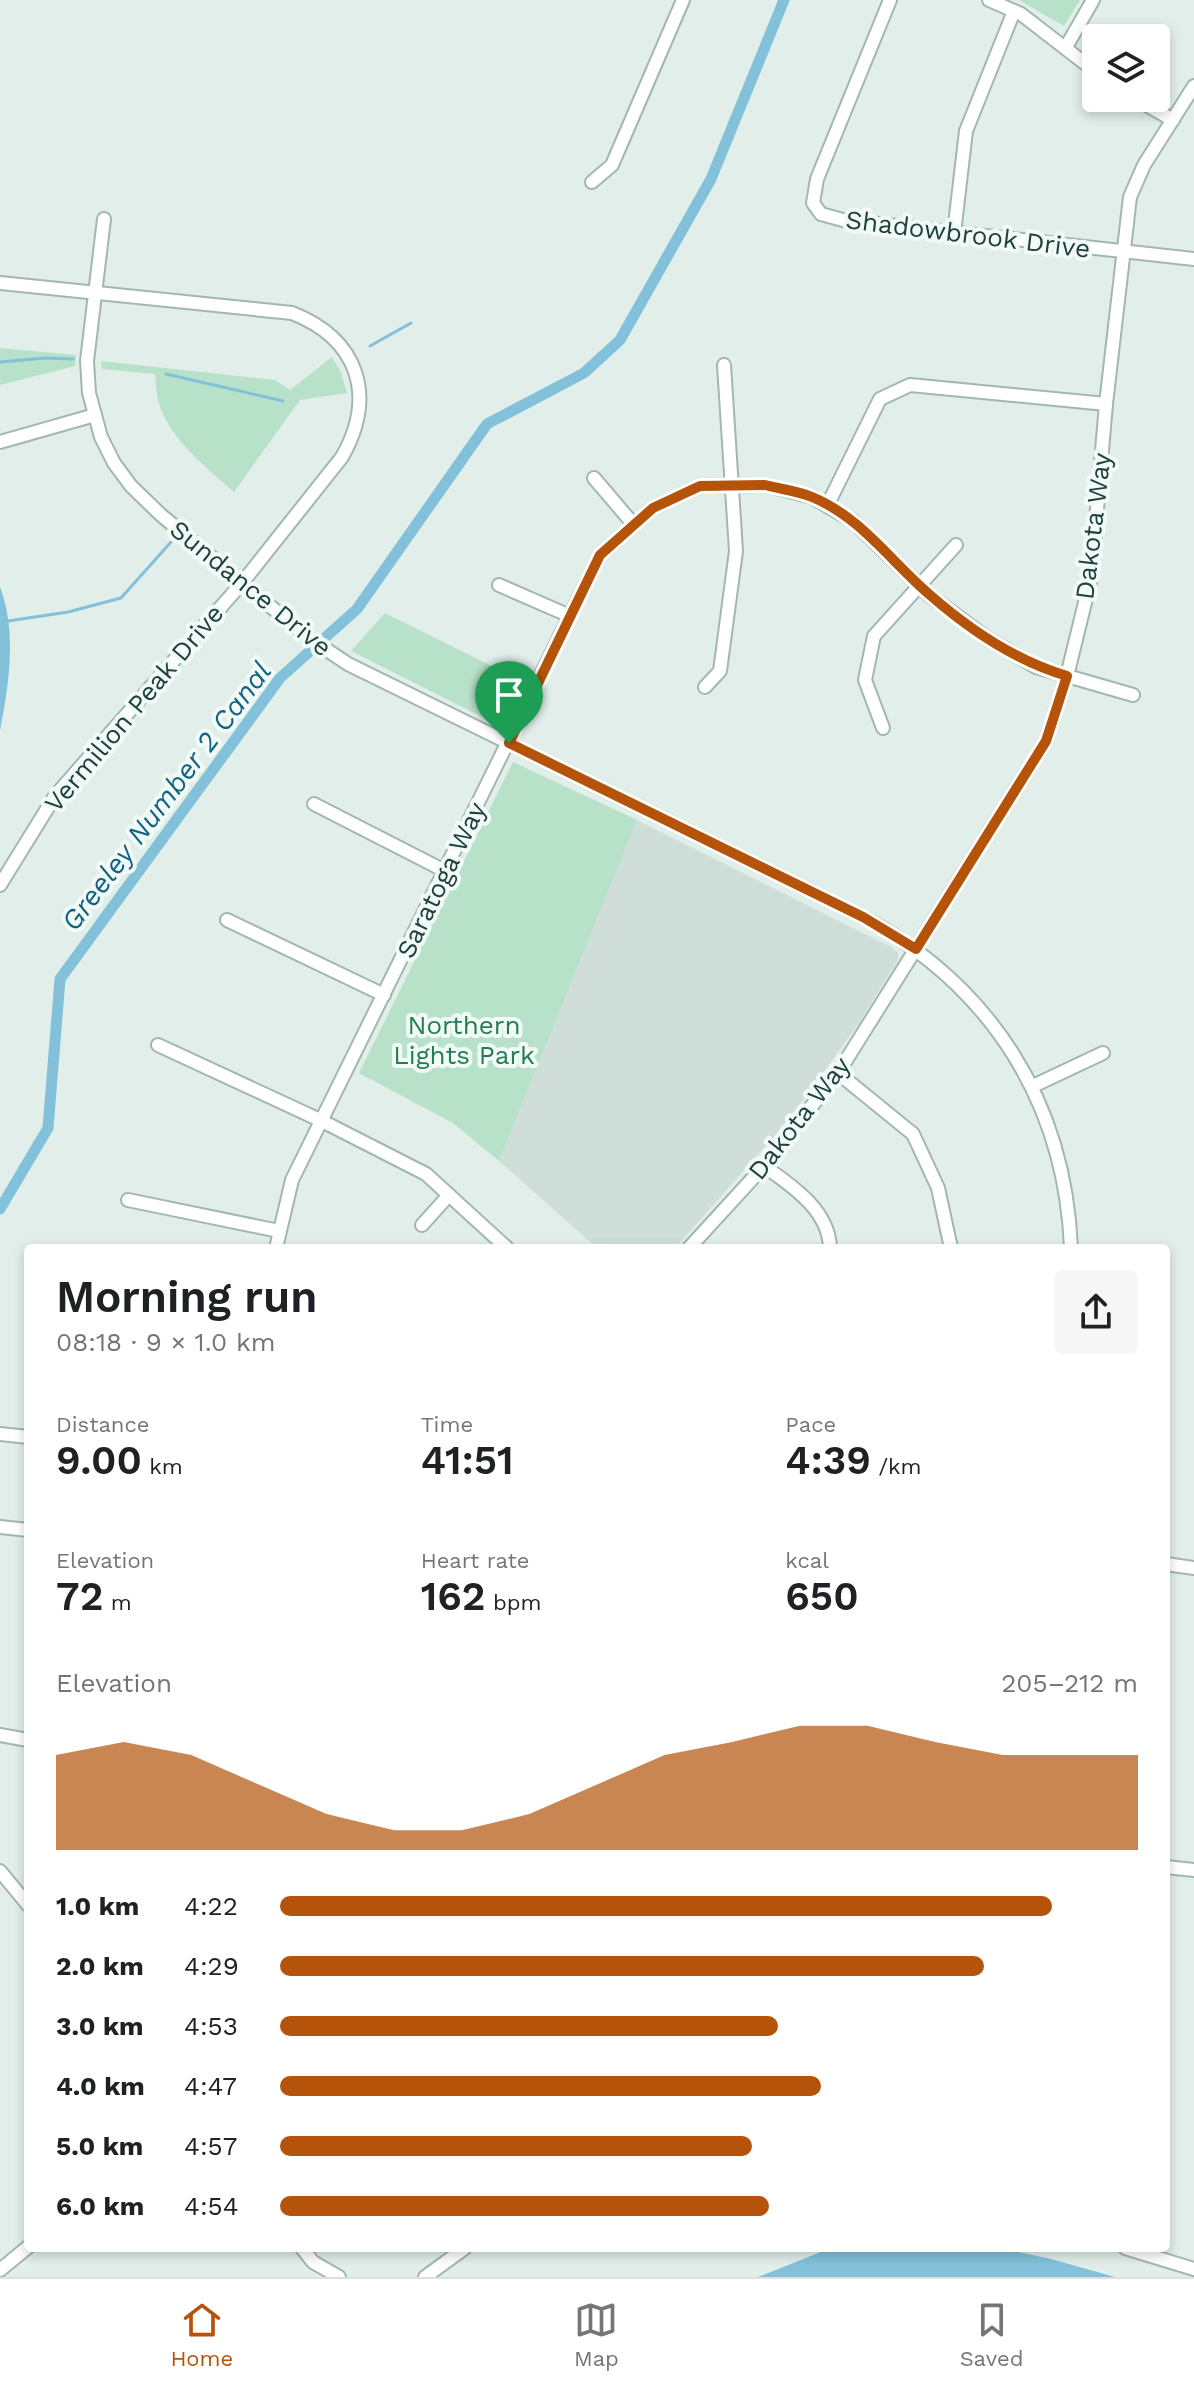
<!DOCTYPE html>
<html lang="en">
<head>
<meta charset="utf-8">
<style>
  body { margin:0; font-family:"Work Sans",sans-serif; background:#f6f6f6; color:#202124; height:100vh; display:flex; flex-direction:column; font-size:30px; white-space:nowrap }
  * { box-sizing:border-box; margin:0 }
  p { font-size:26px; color:#757577 }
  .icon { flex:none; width:44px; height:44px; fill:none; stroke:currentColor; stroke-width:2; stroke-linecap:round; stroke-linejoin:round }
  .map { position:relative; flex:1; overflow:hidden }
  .drawer { position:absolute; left:24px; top:1244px; width:1146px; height:1008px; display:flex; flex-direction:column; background:#fff; border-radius:8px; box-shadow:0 4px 12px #0003 }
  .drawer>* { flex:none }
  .controls { position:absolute; left:1082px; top:24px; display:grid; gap:16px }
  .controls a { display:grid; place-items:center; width:88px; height:88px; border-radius:8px; background:#fff; box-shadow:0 4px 12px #0003; font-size:40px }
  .pin { position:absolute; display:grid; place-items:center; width:68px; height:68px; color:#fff; margin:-82px -34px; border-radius:50% 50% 50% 0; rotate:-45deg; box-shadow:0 0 8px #0007 }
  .pin .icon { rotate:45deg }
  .round { display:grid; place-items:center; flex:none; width:84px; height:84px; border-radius:8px; background:#f6f6f6 }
  .head { display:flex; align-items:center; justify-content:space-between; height:136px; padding:0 32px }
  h1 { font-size:44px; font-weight:600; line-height:60px }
  .metrics { display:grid; grid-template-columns:repeat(3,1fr); gap:12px; height:136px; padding:8px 32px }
  .metrics div { display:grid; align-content:center }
  .metrics b { font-size:40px; font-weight:600 }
  .metrics small { font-size:22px; font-weight:400 }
  .metrics p { font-size:22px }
  .chart { height:224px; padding:16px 32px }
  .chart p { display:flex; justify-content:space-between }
  .chart svg { width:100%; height:144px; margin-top:8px; fill:#b45309; opacity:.7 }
  ul { padding:0 32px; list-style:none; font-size:26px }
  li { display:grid; grid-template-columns:128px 96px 1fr; align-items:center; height:60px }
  li i { height:20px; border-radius:10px; background:#b45309 }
  .dock { display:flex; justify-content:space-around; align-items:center; height:112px; border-top:2px solid #e0e0e0; background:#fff; font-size:22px; color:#757577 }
  .dock a { display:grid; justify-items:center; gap:4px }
  .dock .active { color:#b45309 }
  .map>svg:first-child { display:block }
  .built { fill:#cfded9 }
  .green { fill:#b7e1c8 }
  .water { fill:#82c1d9 }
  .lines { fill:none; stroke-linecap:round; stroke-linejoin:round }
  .stream { stroke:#82c1d9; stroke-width:3 }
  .canal { stroke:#82c1d9; stroke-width:11 }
  .minor-casing { stroke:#a3b7b2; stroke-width:16 }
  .minor { stroke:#fff; stroke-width:12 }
  .route-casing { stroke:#fff; stroke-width:16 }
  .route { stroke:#b45309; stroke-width:10 }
  .labels { text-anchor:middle; stroke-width:8; stroke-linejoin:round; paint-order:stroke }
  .street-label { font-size:26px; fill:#1f413c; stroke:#f2faf7 }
  .park-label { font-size:26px; fill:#247d51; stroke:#f2faf7 }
  .water-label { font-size:28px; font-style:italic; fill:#116384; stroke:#f2faf7 }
</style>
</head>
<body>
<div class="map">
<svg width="1194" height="2277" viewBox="0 0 1194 2277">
  <rect width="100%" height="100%" fill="#e1eeea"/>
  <path class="built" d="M637,820L891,947L898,953V960L859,1023L804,1099L777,1133L675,1248H597L499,1161Z"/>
  <g class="green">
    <path d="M1019,0H1080L1064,26Z"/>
    <path d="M0,348L76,355L75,366L0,385Z"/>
    <path d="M332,357L341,373L347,393L300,400L234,492C206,467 168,438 158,400C156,391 156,383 155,374L102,369L101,361L275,380L290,390Z"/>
    <path d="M385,613L524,682L505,720L499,724L494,723L351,651Z"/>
    <path d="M513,762L637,820L499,1161L453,1123L359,1073Z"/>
  </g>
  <g class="water">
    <path d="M0,587C17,632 9,684 0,730Z"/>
    <path d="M831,2248H999L1051,2259L1115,2277H758Z"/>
  </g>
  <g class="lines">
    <g class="stream">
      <path d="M370,346L411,323"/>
      <path d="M0,362L46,358L73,359"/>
      <path d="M166,374L283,401"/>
      <path d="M8,621L68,612L121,598L171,542"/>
    </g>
    <path class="canal" d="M0,1209L48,1128L60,979L280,678L357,609L487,424L584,373L620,340L711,179L784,0"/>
    <defs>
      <g id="minor">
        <path d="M890,0L817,179L813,203L821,214L843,220L1194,259"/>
        <path d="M989,0L1021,14L1096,72"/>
        <path d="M1066,47L1093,0"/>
        <path d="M1134,98L1173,120"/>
        <path d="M592,182L612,165L683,0"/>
        <path d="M104,219L87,361L89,393L101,437L114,463L131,486L161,515L306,636L348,664L863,917C991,986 1065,1102 1071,1248"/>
        <path d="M954,233L966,131L1014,11"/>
        <path d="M0,283L292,313C358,339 377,395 342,457L242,583L55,796L0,885"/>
        <path d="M0,442L95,415"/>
        <path d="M594,478L634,525"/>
        <path d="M827,506L880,399L910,385L1106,404"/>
        <path d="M499,585L570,616"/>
        <path d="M705,687L720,671L736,551L724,365"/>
        <path d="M883,728L865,680L874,636L956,545"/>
        <path d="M314,804L445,871"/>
        <path d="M227,920L384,995"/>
        <path d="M158,1045L322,1121L426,1174L507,1248"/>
        <path d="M838,1073L913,1134L938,1188L951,1248"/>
        <path d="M1033,1086L1103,1053"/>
        <path d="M764,1166C792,1186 829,1210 830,1248"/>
        <path d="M128,1200L279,1231"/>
        <path d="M422,1225L449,1195"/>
        <path d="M276,1248L292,1180L600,555L653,508L700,486L765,485L812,497L853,521L929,595L988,639L1036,667L1133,695"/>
        <path d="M689,1248L764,1166L838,1073L1046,741L1067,676L1091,578L1106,404L1130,197L1144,165L1194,86"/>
        <path d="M0,1434L28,1437"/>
        <path d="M0,1527L28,1530"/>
        <path d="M1166,1564L1194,1568"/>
        <path d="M0,1735L28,1740"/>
        <path d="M1166,1867L1194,1870"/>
        <path d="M0,1871L28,1905"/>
        <path d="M302,2248L313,2262L339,2277"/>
        <path d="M1125,2248L1194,2269"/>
        <path d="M0,2270L28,2247"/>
        <path d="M425,2277L465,2248"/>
      </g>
    </defs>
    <use href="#minor" class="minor-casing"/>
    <use href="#minor" class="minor"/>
  </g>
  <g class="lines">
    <defs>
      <path id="route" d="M765,485C780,489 798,491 812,497C861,517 891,562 930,595C970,630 1016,661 1067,676L1046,741L916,949L863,917L509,743L600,555L653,508L700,486Z"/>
    </defs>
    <use href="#route" class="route-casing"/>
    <use href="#route" class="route"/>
  </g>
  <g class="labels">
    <g class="street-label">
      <text transform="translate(968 234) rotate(7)" y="9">Shadowbrook Drive</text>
      <text transform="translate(1093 526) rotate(-83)" y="9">Dakota Way</text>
      <text transform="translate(251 588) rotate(39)" y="9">Sundance Drive</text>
      <text transform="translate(134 708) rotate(-50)" y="9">Vermilion Peak Drive</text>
      <text transform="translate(441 880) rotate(-64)" y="9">Saratoga Way</text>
      <text transform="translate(799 1118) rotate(-52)" y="9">Dakota Way</text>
    </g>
    <g class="park-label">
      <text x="464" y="1034">Northern<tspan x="464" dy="30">Lights Park</tspan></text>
    </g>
    <g class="water-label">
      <text transform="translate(166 796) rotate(-53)" y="10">Greeley Number 2 Canal</text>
    </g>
  </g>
</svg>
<div class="controls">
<a><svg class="icon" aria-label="layers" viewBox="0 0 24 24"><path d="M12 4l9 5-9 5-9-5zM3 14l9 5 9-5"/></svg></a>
</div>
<div class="pin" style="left:509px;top:743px;background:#1e9e55"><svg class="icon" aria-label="arrive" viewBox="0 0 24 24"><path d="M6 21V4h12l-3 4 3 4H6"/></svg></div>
<section class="drawer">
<div class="head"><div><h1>Morning run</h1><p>08:18 · 9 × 1.0 km</p></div><a class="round"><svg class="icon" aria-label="share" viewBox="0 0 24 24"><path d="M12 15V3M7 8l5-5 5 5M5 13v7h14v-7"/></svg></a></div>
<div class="metrics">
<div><p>Distance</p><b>9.00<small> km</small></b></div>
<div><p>Time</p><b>41:51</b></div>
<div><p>Pace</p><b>4:39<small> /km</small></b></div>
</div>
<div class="metrics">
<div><p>Elevation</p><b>72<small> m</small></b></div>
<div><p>Heart rate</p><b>162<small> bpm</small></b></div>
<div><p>kcal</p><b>650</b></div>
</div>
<div class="chart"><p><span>Elevation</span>205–212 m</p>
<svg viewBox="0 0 160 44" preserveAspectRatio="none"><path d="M0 44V15L10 11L20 15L30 24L40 33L50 38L60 38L70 33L80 24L90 15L100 11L110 6L120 6L130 11L140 15L150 15L160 15V44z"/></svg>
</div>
<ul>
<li><b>1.0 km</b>4:22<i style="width:90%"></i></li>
<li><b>2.0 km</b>4:29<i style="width:82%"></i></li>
<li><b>3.0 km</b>4:53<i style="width:58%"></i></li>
<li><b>4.0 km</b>4:47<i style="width:63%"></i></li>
<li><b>5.0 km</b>4:57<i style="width:55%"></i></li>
<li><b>6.0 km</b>4:54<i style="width:57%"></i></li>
</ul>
</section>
</div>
<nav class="dock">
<a class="active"><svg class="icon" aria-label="home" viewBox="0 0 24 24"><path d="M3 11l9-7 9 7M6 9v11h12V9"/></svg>Home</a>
<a><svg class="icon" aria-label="map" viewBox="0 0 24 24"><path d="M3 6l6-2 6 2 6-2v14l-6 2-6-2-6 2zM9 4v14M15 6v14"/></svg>Map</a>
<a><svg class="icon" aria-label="saved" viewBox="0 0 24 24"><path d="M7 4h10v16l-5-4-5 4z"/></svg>Saved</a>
</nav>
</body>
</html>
